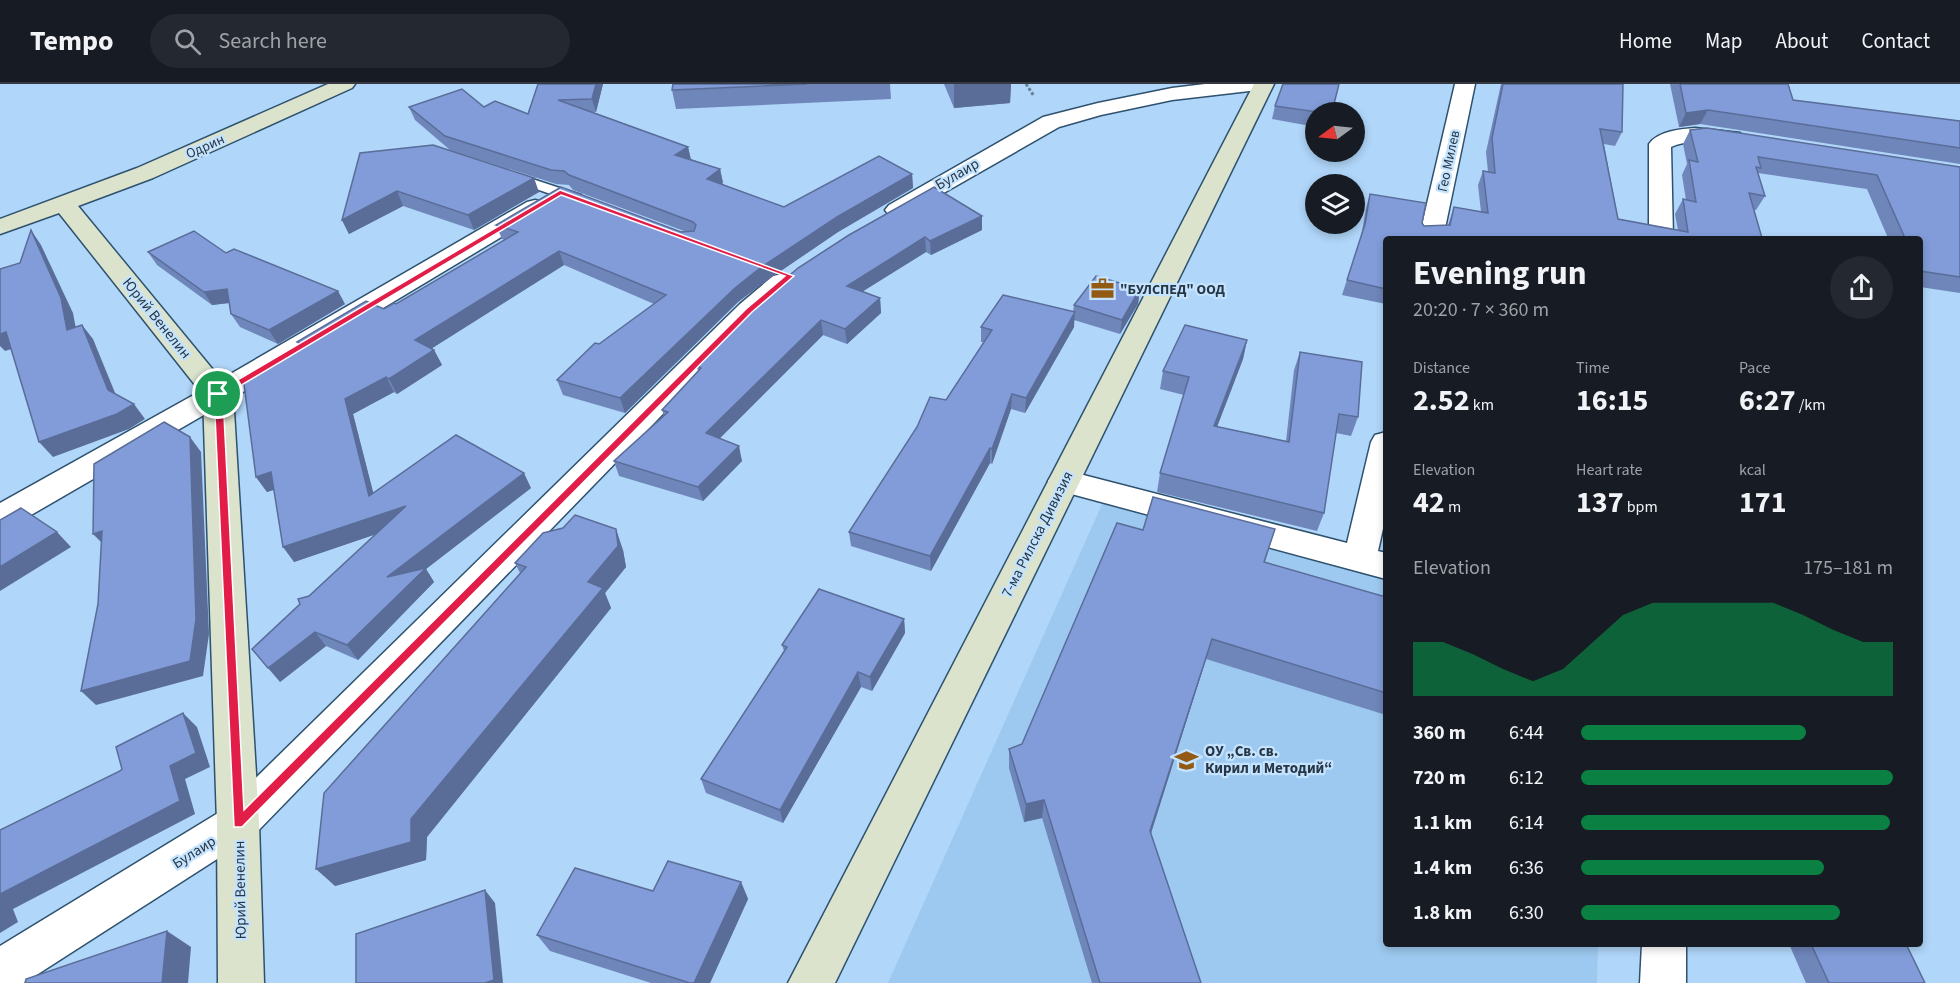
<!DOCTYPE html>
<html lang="en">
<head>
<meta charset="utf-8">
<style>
  body { margin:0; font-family:"Source Sans 3",sans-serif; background:#242831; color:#f1f3f6; height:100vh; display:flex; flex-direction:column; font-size:22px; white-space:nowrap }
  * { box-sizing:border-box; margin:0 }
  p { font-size:20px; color:#9ea1a6 }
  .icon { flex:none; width:33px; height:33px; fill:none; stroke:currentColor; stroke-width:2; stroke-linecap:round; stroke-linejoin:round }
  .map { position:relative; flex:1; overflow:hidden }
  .drawer { position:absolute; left:1383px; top:152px; width:540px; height:711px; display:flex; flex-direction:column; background:#171b24; border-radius:6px; box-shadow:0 3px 9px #0003 }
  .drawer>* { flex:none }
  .needle { width:39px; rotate:255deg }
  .buttons { position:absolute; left:1305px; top:18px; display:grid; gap:12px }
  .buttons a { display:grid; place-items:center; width:60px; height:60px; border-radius:50%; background:#171b24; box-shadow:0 3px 9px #0003; font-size:30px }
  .pin { position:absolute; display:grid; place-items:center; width:51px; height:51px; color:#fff; margin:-26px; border:3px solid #fff; border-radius:50%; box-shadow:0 2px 6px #0007 }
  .round { display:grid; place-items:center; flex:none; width:63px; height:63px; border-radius:32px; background:#242831 }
  .summary { display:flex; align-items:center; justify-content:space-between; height:102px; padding:0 30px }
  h1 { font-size:33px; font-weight:700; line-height:45px }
  .figures { display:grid; grid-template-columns:repeat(3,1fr); gap:9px; height:102px; padding:6px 30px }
  .figures div { display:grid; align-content:center }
  .figures b { font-size:30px; font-weight:700 }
  .figures small { font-size:16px; font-weight:400 }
  .figures p { font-size:16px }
  .chart { height:168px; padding:12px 30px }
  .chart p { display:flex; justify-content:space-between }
  .chart svg { width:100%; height:108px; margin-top:6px; fill:#0b8043; opacity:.7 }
  ul { padding:0 30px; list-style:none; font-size:20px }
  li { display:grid; grid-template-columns:96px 72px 1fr; align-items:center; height:45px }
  li i { height:15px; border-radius:8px; background:#0b8043 }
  header { display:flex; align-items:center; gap:36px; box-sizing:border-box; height:84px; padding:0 30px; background:#171b24; border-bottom:2px solid #363941 }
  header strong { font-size:28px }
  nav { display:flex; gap:33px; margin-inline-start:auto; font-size:21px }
  .search { width:420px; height:54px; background:#242831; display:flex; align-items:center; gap:15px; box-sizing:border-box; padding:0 21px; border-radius:33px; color:#9ea1a6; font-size:22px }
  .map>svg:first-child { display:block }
  .built { fill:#9dc9f0 }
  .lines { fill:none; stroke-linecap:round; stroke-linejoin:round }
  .lane-casing { stroke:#2e516e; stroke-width:3 }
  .street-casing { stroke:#2e516e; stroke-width:3 }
  .secondary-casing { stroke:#2e516e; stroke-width:3 }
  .path { stroke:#668097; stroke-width:3; stroke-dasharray:3 2; stroke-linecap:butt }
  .lane { fill:#fff; fill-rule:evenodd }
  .street { fill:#fff; fill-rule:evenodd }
  .secondary { fill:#dbe3cc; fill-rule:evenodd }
  .wall { fill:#6f86bb }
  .shaded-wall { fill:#5a6d98 }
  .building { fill:#819cd9; stroke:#5a6d98; stroke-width:1.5 }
  .route { fill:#e11d48; stroke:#fff; stroke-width:1.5; fill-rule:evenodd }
  .labels { text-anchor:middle; stroke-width:4.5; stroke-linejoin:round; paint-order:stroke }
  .far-street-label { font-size:14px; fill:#283745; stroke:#c4e3ff }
  .far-poi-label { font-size:14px; font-weight:bold; fill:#283745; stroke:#c4e3ff; text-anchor:start }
  .street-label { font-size:15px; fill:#283745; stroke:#c4e3ff }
  .poi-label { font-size:15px; font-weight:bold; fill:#283745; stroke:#c4e3ff; text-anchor:start }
</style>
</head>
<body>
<header>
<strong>Tempo</strong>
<div class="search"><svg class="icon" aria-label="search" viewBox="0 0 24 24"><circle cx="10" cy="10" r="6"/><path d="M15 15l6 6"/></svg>Search here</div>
<nav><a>Home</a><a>Map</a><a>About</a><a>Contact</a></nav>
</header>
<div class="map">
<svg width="1960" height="899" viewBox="0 0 1960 899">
  <rect width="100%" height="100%" fill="#b0d6f9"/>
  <path class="built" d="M1103,418L1386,492V860H1598L1597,899H888Z"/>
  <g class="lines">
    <defs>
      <path id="lane" d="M514,89L581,111L582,114L581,117H571L510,96L508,93Z"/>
      <g id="street">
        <path d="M1205,0H1268L1265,4L1258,6L1172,16L1101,31L1059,43L905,131L897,133L889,131L885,126L889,121L1043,33L1098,19L1172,4Z"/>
        <path d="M1455,0H1475L1443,154H1419Z"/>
        <path d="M1695,44L1740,49L1743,54L1740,59C1717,64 1694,52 1671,63L1673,154H1649V60C1658,47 1681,45 1695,44Z"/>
        <path d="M535,116L543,118L547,123L543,128L228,317L12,442L0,446V419L208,303L527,118Z"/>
        <path d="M782,190L791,192L795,198L791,204L758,232L253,752L24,899H0V862L223,726L740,220L773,192Z"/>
        <path d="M1386,348V431L1378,467L1386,469V495L1064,408L1053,405L1048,397L1053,389L1064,386L1347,459L1371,358L1375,351Z"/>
        <path d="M1642,860H1686V899H1640Z"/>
      </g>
      <g id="secondary">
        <path d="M328,0H355L352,4L153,94L78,122L233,310L259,739L264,899H218L217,739L203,311L59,129L0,150V135L137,84Z"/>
        <path d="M1254,0H1274L835,899H788Z"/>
      </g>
    </defs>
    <use href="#lane" class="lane-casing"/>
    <use href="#street" class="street-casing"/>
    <use href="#secondary" class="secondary-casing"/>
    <path class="path" d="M1026,0L1034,12"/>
    <use href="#lane" class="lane"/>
    <use href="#street" class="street"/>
    <use href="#secondary" class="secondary"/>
  </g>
  <g class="wall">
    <path d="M538,0H603L596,28H593L688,63L691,75L720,85L723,99L722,100L784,123L912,90L913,104L838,148L763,199L738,218L625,329L563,311L557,296L599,260L654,220L564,181L432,264L434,266L442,281L397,310L394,308L353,330L373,409L531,404L426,485L434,498L358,576L326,562L280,598L309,512L376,450L294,478L274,406L267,408L256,393L301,264L297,258L396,220L505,156L502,155L496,141L684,147L573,106L569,101L556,100L450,66L415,36L409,23H484L528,30Z"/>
    <path d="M673,0H890L891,15L676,25L672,6Z"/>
    <path d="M944,0H1011L1010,19L954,24Z"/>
    <path d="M1501,0H1623L1622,48L1615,62L1604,60L1618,135L1678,146L1675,130L1683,115L1686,116L1682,91L1687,80L1683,60L1690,46L1960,83V209L1920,203V154H1888L1867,105L1758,89L1765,112L1756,126H1754L1762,154H1386V220L1342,211L1361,153L1366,124L1370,110L1422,139L1424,142L1448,141L1454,123L1481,128L1478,101L1483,87L1488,88L1486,68Z"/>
    <path d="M1670,0H1788L1793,16L1960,37V80L1700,40L1679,43Z"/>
    <path d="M1275,22L1316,28V43L1272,35Z"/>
    <path d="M433,61L539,108L474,146L403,122L349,150L342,136Z"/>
    <path d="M982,132V146L931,171L926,168L863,207L880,214L881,229L847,260L823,251L720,354L742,377L703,417L619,392L614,377L664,332L662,326L698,287L696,280L798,184Z"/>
    <path d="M148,168L226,169L345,220L278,260L240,243L231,230L230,219L212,221L157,181Z"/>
    <path d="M1140,205L1138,220L1120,250L1074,236V243L1025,329L1011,325L992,380L990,379L931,487L851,462L849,448L946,316L984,258H981V243L1073,228L1074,221Z"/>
    <path d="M1247,256L1243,275L1217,343L1286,357L1294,286L1300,268L1358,333L1351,352L1336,349L1324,429L1317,447L1157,408L1160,389L1184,311L1160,305L1163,287Z"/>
    <path d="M1275,445L1265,478L1386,513V631L1206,575L1151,749L1201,899H1092L1042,734L1024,738L1009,684V665L1022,660L1143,446Z"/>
    <path d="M623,466L626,483L605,509L611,524L427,753L426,776L335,802L520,489L515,479Z"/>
    <path d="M904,535L905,549L872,607L861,603L783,739L706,709L701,695L784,567L782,561Z"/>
    <path d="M741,798L748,815L710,899H651L550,867L537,851L653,807Z"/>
    <path d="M1789,860H1906L1925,899H1806Z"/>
  </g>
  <g class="shaded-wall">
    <path d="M596,0H603L596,28L592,15Z"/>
    <path d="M954,0H1011L1010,19L954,24Z"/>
    <path d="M1708,26L1700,40L1679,43L1686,29Z"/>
    <path d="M688,63L691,77L675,71Z"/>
    <path d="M720,85L723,99L710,109L707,95Z"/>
    <path d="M912,90L913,104L838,148L763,199L738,218L625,329L620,314L735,204L760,184L837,133Z"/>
    <path d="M534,94L539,108L474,146L468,131Z"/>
    <path d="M397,107L403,122L349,150L342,136Z"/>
    <path d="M982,132V146L931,171L930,157Z"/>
    <path d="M31,146L41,161L73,229L79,261L67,246Z"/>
    <path d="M925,153L926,168L849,216L847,202Z"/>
    <path d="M559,167L564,181L423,270L415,256Z"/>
    <path d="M227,205L236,218L212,221L204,208Z"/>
    <path d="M1140,205L1138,220L1120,250L1122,236Z"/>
    <path d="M338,207L345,220L278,260L269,246Z"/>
    <path d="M880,214L881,229L847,260L845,245Z"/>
    <path d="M1075,228L1074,243L1025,329L1026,314Z"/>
    <path d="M821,236L823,251L710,364L706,349Z"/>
    <path d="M82,241L93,255L120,321L108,306Z"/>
    <path d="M6,248L18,263L5,267L0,262V250Z"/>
    <path d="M1247,256L1243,275L1210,361L1214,342Z"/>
    <path d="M434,266L442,281L397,310L389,295Z"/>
    <path d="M386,293L394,308L353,330L378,427L369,412L345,315Z"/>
    <path d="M1012,310L1011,325L992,380V365Z"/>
    <path d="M134,320L145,335L129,345L53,373L39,358Z"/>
    <path d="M190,353L201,368L209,550L203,592L96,621L81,607Z"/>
    <path d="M739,362L742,377L703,417L698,403Z"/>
    <path d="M990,364V379L931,487L930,472Z"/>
    <path d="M271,388L282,403L267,408L256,393Z"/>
    <path d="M524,389L531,404L426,485L434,498L358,576L347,561L387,493Z"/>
    <path d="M406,422L415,437L294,478L283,463Z"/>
    <path d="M616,445L623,466L626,483L605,509L611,524L427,753L426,776L335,802L316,785L411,735L588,498Z"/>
    <path d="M102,447L107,464L93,450Z"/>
    <path d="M57,448L71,463L0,507V483Z"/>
    <path d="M904,535L905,549L872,607L870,593Z"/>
    <path d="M315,548L326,562L280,598L268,584Z"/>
    <path d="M1212,555L1206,575L1146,765L1150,747Z"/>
    <path d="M858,588L861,603L783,739L780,726Z"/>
    <path d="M183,629L197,643L210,683L185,695L195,730L13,825L18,838L0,849V810L170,682Z"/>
    <path d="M1044,716L1042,734L1024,738L1026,720Z"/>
    <path d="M741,798L748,815L710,899H694Z"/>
    <path d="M485,806L495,819L503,899H485Z"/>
    <path d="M167,847L191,863L188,899H162Z"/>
  </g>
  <g class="building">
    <path d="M538,0H596L592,15L558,16L688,63L675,71L720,85L707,95L784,123L879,72L912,90L837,133L760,184L735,204L620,314L557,296L595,259L599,260L666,211L559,167L415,256L434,266L389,295L386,293L345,315L369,412L456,351L524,389L387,493L426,484L347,561L315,548L268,584L252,565L300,520L298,515L309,512L406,422L283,463L271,388L256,393L243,293L306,262L297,258L366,217L384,225L394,219L396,220L518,148L496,141L561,103L681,148L694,147L696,141L693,138L569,91L564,87L551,86L445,52L409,23L462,5L484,23L495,17L528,30Z"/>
    <path d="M673,0H807L672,6Z"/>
    <path d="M1283,0H1339L1332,28H1317L1275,22Z"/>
    <path d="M1503,0H1623L1622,48L1600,45L1618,135L1688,148L1683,115L1696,118L1689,76L1698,78L1690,46L1707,44L1960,83V193L1920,187V154H1905L1877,91L1758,73L1761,84L1756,83L1765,112L1749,109L1762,154L1757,153V154H1386V205L1347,196L1365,140L1370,110L1426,119L1422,139L1424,142L1450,141L1454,123L1488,129L1483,87L1495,89L1492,54Z"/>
    <path d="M1680,0H1788L1793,16L1960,37V64L1708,26L1686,29Z"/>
    <path d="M433,61L534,94L468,131L397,107L342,136L360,69Z"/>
    <path d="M934,103L982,132L930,157L925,153L847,202L880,214L845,245L821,236L706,349L739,362L698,403L614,377L668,328L662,326L701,284L696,280L757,219L798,184L849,151Z"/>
    <path d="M31,146L61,214L67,246L82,241L108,306L134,320L117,330L39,358L6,248L0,250V185L20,179Z"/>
    <path d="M194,147L226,169L234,165L338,207L269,246L231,230L227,205L204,208L148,168Z"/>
    <path d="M1096,192L1140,205L1122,236L1074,221Z"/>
    <path d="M1003,211L1075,228L1026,314L1012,310L992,365L990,364L930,472L849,448L917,343L930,313L946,316L992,246L981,243Z"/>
    <path d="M1185,241L1247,256L1214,342L1289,358L1300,268L1362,278L1358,333L1339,330L1324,429L1160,389L1189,293L1163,287Z"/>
    <path d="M164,338L190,353L196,535L190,577L81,607L98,520L102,447L93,450L94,380Z"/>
    <path d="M1153,413L1275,445L1264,478L1386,513V609L1212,555L1150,747L1201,899H1100L1044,716L1026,720L1009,665L1022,660L1117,439L1143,446Z"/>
    <path d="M21,424L57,448L0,483V436Z"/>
    <path d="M575,431L616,445L618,462L588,498L603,504L411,735V758L316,785L324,709L526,483L515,479L543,449L563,444Z"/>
    <path d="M819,505L904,535L870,593L858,588L780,726L701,695L787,563L782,561Z"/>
    <path d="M183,629L196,669L170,682L180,717L0,810V746L120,687L122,685L116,663Z"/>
    <path d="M668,777L741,798L694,899H690L537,851L575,784L653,807Z"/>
    <path d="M485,806L494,896L485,899H356V850Z"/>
    <path d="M167,847L162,899H25L26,895Z"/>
    <path d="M1811,860H1906L1925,899H1829Z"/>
  </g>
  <path class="route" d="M560,106L794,192L752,228L242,743H234L214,310ZM561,111L785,192L746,225L244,726L223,312Z"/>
  <defs>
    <symbol id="office-bare" viewBox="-9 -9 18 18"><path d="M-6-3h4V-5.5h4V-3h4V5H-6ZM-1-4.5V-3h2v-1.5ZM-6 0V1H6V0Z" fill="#935a14" stroke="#c4e3ff" stroke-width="2.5" paint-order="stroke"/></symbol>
    <symbol id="school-bare" viewBox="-9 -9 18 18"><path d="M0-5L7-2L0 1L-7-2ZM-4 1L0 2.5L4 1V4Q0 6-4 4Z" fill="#935a14" stroke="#c4e3ff" stroke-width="2.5" paint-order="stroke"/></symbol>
  </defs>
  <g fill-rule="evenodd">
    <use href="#office-bare" x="1086" y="188" width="33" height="33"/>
    <use href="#school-bare" x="1170" y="660" width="33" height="33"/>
  </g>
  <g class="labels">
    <g class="far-street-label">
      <text transform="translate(205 62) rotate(-24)" y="5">Одрин</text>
      <text transform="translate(1448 77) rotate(-78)" y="5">Гео Милев</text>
    </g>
    <g class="far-poi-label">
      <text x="1120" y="210">"БУЛСПЕД" ООД</text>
    </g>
    <g class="street-label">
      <text transform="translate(957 90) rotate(-30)" y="5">Булаир</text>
      <text transform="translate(157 234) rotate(51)" y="5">Юрий Венелин</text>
      <text transform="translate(1037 450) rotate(-63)" y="5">7-ма Рилска Дивизия</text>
      <text transform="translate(194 768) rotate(-32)" y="5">Булаир</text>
      <text transform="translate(240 806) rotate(-91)" y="5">Юрий Венелин</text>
    </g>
    <g class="poi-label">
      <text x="1205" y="672">ОУ „Св. св.<tspan x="1205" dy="17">Кирил и Методий“</tspan></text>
    </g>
  </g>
</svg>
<div class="buttons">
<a><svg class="needle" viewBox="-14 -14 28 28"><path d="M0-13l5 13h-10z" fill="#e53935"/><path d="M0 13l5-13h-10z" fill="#9ea1a6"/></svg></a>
<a><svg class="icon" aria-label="layers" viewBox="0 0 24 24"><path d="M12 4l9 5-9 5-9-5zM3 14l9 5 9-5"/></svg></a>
</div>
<div class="pin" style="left:218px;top:310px;background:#1e9e55"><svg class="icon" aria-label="arrive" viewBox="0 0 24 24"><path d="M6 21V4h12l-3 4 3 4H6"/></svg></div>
<section class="drawer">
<div class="summary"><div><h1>Evening run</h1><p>20:20 · 7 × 360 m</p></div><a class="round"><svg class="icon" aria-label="share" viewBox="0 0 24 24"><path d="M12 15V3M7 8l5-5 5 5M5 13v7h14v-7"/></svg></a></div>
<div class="figures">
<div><p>Distance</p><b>2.52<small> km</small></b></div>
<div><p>Time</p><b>16:15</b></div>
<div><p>Pace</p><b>6:27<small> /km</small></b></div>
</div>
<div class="figures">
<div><p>Elevation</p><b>42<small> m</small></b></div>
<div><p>Heart rate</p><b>137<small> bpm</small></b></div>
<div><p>kcal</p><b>171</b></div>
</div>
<div class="chart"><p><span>Elevation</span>175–181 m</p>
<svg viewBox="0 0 160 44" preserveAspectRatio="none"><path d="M0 44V22L10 22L20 27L30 33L40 38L50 33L60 22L70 11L80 6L90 6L100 6L110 6L120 6L130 11L140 17L150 22L160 22V44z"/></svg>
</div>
<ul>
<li><b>360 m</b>6:44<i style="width:72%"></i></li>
<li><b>720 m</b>6:12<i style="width:100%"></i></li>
<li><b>1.1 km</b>6:14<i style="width:99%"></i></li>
<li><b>1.4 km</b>6:36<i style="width:78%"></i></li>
<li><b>1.8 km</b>6:30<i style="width:83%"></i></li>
</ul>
</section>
</div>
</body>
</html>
